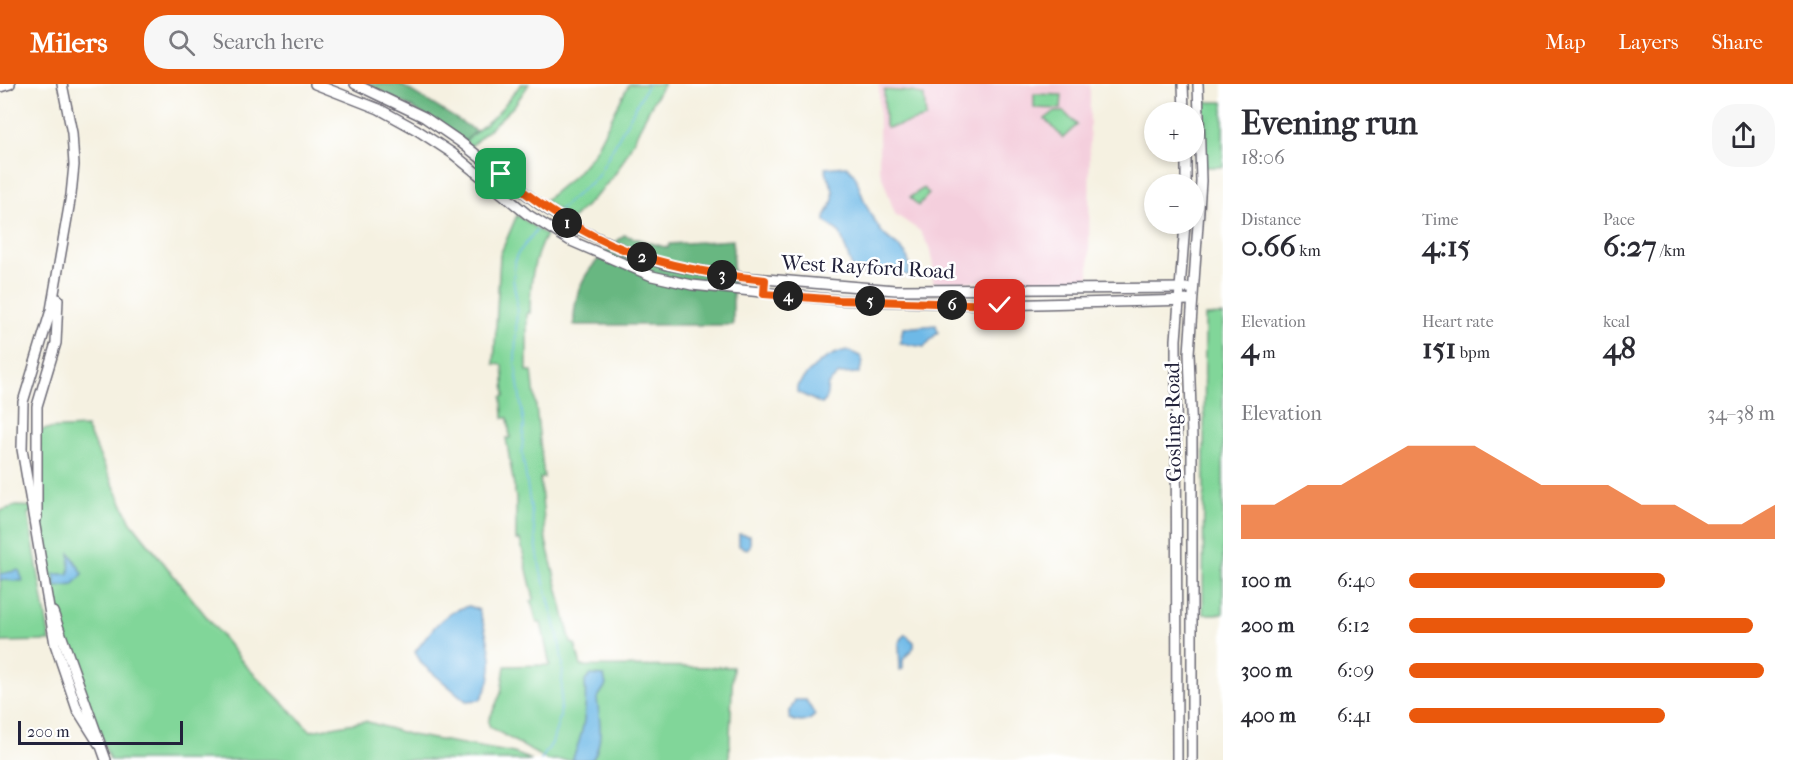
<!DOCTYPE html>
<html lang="en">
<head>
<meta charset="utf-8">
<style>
  body { margin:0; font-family:"IM FELL French Canon",serif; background:#f7f7f7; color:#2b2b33; height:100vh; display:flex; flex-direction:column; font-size:22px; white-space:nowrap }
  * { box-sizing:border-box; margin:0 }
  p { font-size:20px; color:#7c7c81 }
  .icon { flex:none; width:33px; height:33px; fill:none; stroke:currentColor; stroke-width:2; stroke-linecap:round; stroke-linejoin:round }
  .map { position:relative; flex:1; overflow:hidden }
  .panel { display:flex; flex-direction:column; background:#fff; width:570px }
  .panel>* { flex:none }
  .buttons { position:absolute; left:1144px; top:18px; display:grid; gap:12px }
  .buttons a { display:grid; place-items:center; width:60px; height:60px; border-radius:50%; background:#fff; box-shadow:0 3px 9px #0003; font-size:30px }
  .scale { position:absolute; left:18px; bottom:15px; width:165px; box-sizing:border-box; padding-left:6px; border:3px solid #22223b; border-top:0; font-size:16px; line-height:21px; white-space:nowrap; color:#22223b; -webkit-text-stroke:4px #fff; paint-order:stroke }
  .pin { position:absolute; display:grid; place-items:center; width:51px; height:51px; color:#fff; margin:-26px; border-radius:12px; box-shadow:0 3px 9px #0006 }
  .km { position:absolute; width:30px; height:30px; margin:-15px; border-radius:50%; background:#222; color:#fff; font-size:16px; line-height:30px; text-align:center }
  .round { display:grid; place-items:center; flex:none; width:63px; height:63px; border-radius:24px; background:#f7f7f7 }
  .headline { display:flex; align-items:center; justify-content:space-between; height:102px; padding:0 18px }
  h1 { font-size:33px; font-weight:700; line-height:45px }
  .figures { display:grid; grid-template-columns:repeat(3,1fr); gap:9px; height:102px; padding:6px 18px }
  .figures div { display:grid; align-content:center }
  .figures b { font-size:30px; font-weight:700 }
  .figures small { font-size:16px; font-weight:400 }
  .figures p { font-size:16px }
  .chart { height:168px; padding:12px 18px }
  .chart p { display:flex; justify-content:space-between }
  .chart svg { width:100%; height:108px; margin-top:6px; fill:#ea580c; opacity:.7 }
  ul { padding:0 18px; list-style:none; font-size:20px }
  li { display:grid; grid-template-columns:96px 72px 1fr; align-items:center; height:45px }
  li i { height:15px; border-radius:8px; background:#ea580c }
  header { display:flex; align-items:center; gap:36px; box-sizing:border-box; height:84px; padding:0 30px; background:#ea580c; color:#fff }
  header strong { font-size:28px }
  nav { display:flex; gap:33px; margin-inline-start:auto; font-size:21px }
  .search { width:420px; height:54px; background:#f7f7f7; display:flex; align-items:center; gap:15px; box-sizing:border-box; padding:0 21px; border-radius:24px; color:#7c7c81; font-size:22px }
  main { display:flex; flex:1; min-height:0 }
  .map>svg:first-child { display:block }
  .built { fill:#f4cfdd }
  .green { fill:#81d699; stroke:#527c6a; stroke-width:1.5 }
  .forest { fill:#68b781; stroke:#456c5e; stroke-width:1.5 }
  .water { fill:#6eb9e7; stroke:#486e91; stroke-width:1.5 }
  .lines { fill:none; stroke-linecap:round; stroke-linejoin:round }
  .stream { stroke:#6eb9e7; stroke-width:1.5 }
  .secondary-casing { stroke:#6c6a75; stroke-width:12 }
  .secondary { stroke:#fff; stroke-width:9 }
  .route-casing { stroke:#fff; stroke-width:12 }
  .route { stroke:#ea580c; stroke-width:8 }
  .labels { text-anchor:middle; stroke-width:5; stroke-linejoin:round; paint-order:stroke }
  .street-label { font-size:21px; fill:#22223b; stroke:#fff }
</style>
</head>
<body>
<header>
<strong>Milers</strong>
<div class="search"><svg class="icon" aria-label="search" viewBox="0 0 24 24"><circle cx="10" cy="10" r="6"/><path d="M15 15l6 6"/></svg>Search here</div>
<nav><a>Map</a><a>Layers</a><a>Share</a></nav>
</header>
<main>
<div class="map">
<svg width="1223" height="676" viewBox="0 0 1223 676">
  <rect width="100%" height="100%" fill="#fff"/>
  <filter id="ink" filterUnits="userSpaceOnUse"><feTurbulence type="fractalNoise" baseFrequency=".0167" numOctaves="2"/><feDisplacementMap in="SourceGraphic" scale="12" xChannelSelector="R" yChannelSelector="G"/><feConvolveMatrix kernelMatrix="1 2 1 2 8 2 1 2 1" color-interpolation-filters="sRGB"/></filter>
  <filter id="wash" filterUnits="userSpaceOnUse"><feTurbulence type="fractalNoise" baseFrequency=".008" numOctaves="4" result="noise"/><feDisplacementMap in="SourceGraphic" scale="24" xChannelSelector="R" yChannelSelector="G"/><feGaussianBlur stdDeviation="1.35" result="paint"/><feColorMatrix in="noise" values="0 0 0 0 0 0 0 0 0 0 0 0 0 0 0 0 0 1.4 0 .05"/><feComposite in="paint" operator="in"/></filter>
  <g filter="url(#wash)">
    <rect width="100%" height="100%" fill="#f5f1e1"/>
    <path class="built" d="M879,0H1090L1089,196L933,198V182L929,163L920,147L895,130L879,84Z"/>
    <g class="green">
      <path d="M521,0H529L514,22L471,62L465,57L497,30Z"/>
      <path d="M629,0H664C645,27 635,59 617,87C605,105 587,120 572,135L544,117L575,91L593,70Z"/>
      <path d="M884,6L913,8L924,12L926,34L888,44L885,42Z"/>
      <path d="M1034,10L1062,11L1061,25L1034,24Z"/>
      <path d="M1199,18H1223V83H1201Z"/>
      <path d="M1054,28H1064L1077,41L1063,54L1045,35Z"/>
      <path d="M924,104L929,110L918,122L910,113Z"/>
      <path d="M517,131L546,151C532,176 530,201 530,229H527V287H532L544,394H540L546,457L571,559L575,560L581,582L733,583L729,676H547L490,643L488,638L501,609L505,582L550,581L541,539H537L531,517L534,515L520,456H516V414L506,354H510L508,334H503L502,313L505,312L503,281L494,280L500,171Z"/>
      <path d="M1223,231V530H1203L1205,232Z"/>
      <path d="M86,343L131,438L245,581L311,647L365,637L411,651L514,669L532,676H110C77,597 44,514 41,428L28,429L50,557L0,558V427L15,422L41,423L39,349L44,345Z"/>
    </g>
    <g class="forest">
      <path d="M365,0H400L476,47L465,57L411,23Z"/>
      <path d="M624,151L668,164L669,160L733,156V241H574C573,196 593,179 624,151Z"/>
    </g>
    <g class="water">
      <path d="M846,82C859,90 858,105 865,118C869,128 875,138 881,147C893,163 912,162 909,191L854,189L840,149L825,137C824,128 830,127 832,119C837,105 827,96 825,84Z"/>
      <path d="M936,241L938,248L924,263L900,259L903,244Z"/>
      <path d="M847,266L860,272L863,278L859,289L839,290L828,300L826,316L822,320L797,308V302C809,286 826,270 847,266Z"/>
      <path d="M739,450L750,452V462L747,465L739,462Z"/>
      <path d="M70,469L83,490L73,501L56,503L54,490H69Z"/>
      <path d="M19,486L23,497L0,496V490Z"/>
      <path d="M469,522L479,526C489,557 500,587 480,616L466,617L422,580L415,568C431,547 442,528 469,522Z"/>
      <path d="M905,550L914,558V563L903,576V585L900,586L899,559Z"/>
      <path d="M591,591L604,592L606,601L597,615C600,635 604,659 592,676H572C584,649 587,627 585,597Z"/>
      <path d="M795,616H806L815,631C808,639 800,640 790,635V627Z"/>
    </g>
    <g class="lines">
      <g class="stream">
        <path d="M559,126L597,93L648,0"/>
        <path d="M537,145L516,172L513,195L517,218L515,279L524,341L522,367L540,484L558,551L563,581L560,633L552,659L541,676"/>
      </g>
    </g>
  </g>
  <g filter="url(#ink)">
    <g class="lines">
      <defs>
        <g id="secondary">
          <path d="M62,0L72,49L74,81L71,111L51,226L23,318L22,365L55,560L77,625L99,660"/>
          <path d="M315,0L379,25L417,46L452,69L527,130L569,156L652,192L692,201L839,216L1000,221L1191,216"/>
          <path d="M355,0L424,33L459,57L539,120L576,144L633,170L668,181L730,192L895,206L1193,204"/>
          <path d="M1183,0L1184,28"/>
          <path d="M0,3L10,0"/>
          <path d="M1186,68V100"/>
          <path d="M37,433V322L56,259L58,215"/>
          <path d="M53,528L106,676"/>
          <path d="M1177,676L1176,256L1185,140"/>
          <path d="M1192,676V354L1189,269L1201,97L1198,0"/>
        </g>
      </defs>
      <use href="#secondary" class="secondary-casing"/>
      <use href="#secondary" class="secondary"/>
    </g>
  </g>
  <g class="lines" filter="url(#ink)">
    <defs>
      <path id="route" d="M501,90C592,163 650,183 765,196L764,210L839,216L1000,221"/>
    </defs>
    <use href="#route" class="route-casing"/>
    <use href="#route" class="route"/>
  </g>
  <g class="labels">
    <g class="street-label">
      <text transform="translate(868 183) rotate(3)" y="7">West Rayford Road</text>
      <text transform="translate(1173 338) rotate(-91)" y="7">Gosling Road</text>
    </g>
  </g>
</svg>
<div class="buttons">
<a>+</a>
<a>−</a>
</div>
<div class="scale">200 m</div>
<div class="pin" style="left:501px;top:90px;background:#1e9e55"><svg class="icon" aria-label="arrive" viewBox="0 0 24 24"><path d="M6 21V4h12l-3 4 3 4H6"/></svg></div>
<div class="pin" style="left:1000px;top:221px;background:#d93025"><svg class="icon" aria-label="check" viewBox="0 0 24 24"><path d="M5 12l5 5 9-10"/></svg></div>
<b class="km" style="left:567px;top:139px">1</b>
<b class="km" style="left:642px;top:173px">2</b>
<b class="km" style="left:722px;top:191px">3</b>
<b class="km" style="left:788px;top:212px">4</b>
<b class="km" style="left:870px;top:217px">5</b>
<b class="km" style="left:952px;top:221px">6</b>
</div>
<section class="panel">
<div class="headline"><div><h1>Evening run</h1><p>18:06</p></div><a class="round"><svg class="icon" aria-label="share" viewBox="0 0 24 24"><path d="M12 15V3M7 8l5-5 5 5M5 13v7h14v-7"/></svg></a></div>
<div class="figures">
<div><p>Distance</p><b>0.66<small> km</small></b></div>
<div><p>Time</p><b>4:15</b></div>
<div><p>Pace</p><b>6:27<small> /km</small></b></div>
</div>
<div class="figures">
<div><p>Elevation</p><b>4<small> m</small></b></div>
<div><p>Heart rate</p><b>151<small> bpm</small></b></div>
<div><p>kcal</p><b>48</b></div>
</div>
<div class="chart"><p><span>Elevation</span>34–38 m</p>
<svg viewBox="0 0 160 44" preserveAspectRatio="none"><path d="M0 44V30L10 30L20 22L30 22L40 14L50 6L60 6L70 6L80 14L90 22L100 22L110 22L120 30L130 30L140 38L150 38L160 30V44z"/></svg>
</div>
<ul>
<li><b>100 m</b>6:40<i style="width:70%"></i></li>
<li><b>200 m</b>6:12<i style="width:94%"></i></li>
<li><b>300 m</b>6:09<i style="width:97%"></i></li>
<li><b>400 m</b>6:41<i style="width:70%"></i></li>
</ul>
</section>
</main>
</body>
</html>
